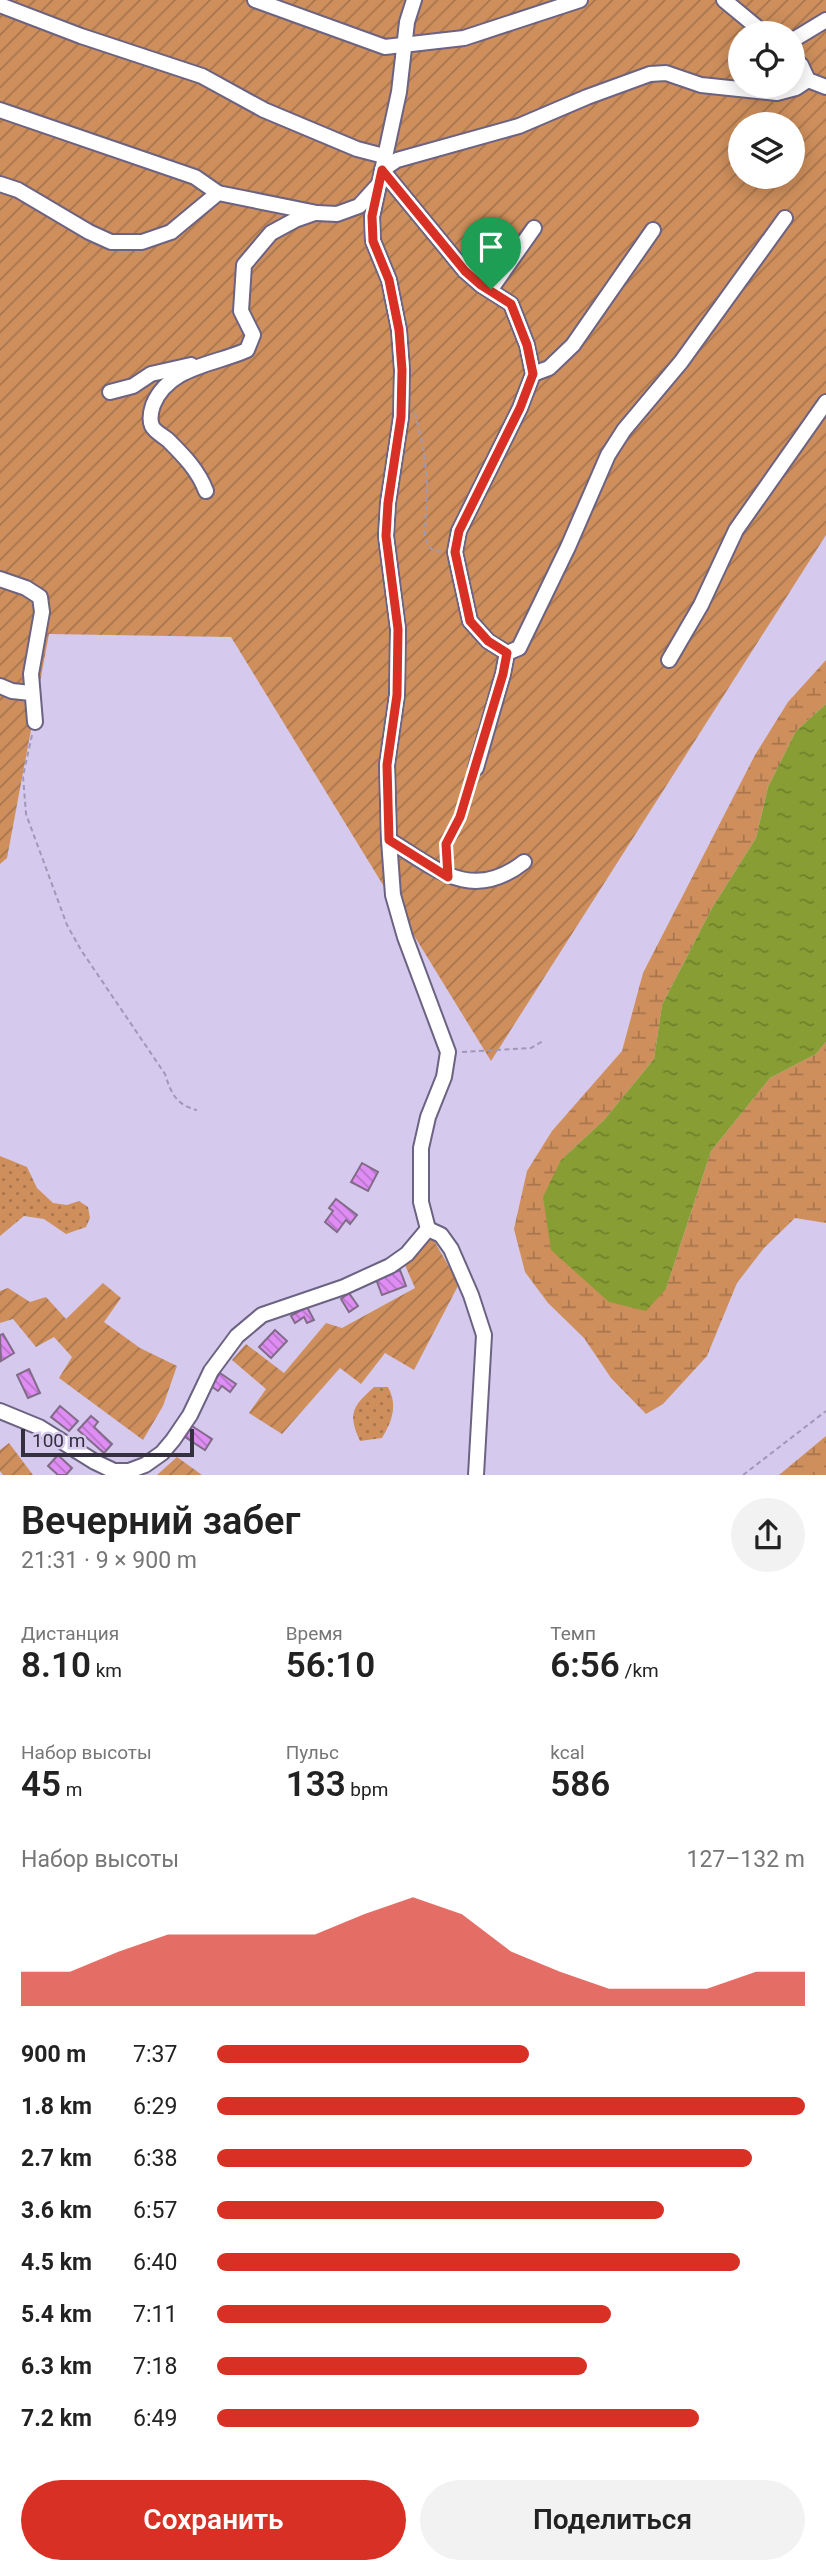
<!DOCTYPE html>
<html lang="ru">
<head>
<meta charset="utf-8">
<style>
  body { margin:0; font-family:Roboto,sans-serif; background:#f2f2f2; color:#222; height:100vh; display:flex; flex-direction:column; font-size:26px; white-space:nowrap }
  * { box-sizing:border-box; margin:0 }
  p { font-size:23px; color:#767676 }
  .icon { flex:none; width:38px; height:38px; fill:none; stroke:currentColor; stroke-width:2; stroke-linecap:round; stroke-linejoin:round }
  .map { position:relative; height:1475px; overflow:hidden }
  .side { display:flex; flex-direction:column; background:#fff; flex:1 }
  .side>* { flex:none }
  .buttons { position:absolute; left:728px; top:21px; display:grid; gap:14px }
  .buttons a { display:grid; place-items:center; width:77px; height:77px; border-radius:50%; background:#fff; box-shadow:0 4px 18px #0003; font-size:35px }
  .scale { position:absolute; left:21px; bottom:18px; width:173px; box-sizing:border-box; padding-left:7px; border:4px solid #34303d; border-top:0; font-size:19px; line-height:24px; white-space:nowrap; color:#34303d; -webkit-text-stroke:5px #d5caee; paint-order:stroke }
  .pin { position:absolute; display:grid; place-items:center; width:60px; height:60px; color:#fff; margin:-72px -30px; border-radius:50% 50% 50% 0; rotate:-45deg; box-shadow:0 0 7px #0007 }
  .pin .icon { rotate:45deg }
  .round { display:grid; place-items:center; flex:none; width:74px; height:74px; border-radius:37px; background:#f2f2f2 }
  .head { display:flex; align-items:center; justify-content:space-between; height:119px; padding:0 21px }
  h1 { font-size:38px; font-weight:600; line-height:52px }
  .figures { display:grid; grid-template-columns:repeat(3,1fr); gap:10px; height:119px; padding:7px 21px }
  .figures div { display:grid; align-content:center }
  .figures b { font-size:35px; font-weight:600 }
  .figures small { font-size:19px; font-weight:400 }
  .figures p { font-size:19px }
  .chart { height:196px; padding:14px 21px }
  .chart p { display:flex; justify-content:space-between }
  .chart svg { width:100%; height:126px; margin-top:7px; fill:#d93025; opacity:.7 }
  .button { display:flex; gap:14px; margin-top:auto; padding:14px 21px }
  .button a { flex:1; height:80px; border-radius:42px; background:#d93025; color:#fff; font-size:28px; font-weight:600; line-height:80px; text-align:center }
  .button a+a { background:#f2f2f2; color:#222 }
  ul { padding:0 21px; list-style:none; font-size:23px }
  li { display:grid; grid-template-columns:112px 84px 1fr; align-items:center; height:52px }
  li i { height:18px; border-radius:9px; background:#d93025 }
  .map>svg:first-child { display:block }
  .grass { fill:url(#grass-dots) }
  .wetland { fill:url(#wetland-marsh) }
  .garden { fill:url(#garden-furrows); fill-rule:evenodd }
  .water { fill:url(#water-ripples) }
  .building { fill:url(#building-back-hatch); stroke:#816b87; stroke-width:2 }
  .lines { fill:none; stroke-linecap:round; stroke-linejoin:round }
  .minor-casing { stroke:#6c6281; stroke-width:18 }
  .path { stroke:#a198b5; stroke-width:2; stroke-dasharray:5 3.5; stroke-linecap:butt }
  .minor { stroke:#fff; stroke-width:14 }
  .route-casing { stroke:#fff; stroke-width:14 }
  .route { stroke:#d93025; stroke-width:9 }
</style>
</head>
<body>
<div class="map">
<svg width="826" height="1475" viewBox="0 0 826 1475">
  <defs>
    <pattern id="grass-dots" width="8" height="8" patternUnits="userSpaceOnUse" patternTransform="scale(1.75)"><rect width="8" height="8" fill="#ce8f5c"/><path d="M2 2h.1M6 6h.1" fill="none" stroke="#a8754d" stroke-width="1.8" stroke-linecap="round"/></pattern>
    <pattern id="wetland-marsh" width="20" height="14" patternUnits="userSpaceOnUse" patternTransform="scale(1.75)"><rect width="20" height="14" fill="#ce8f5c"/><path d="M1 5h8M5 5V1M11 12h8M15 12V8" fill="none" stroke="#a8754d"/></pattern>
    <pattern id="garden-furrows" width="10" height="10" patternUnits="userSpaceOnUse" patternTransform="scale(1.75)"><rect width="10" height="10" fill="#ce8f5c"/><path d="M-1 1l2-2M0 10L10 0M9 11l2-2" fill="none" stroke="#a8754d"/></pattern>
    <pattern id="water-ripples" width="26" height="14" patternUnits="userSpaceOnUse" patternTransform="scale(1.75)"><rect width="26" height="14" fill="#889d33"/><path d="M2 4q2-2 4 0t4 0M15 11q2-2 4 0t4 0" fill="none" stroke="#70802c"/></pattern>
    <pattern id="building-back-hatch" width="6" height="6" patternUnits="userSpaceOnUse" patternTransform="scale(1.75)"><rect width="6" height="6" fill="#df8df4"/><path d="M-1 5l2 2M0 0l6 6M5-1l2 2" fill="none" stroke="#b674c7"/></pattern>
  </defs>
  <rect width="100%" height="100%" fill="#d5caee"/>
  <g class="grass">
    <path d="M0,1156L27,1167L37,1188L53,1203L67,1205L79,1201L88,1207L90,1218L86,1227L66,1234L44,1219L24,1216L0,1236Z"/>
    <path d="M374,1387H388C398,1406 392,1421 382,1438L360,1441C347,1413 353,1406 374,1387Z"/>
  </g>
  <g class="wetland">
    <path d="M826,660V704L796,731L768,787L756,838L712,908L662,1005L654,1059L604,1120L561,1160L666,1289L711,1151L770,1078L816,1054L826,1042V1223L795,1218L764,1248L737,1283L707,1356L663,1404L646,1414L611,1378L584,1338L548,1303L525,1272L514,1229L527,1171L552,1131L622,1051L643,973L755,755L788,702Z"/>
    <path d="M826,1436V1475H779Z"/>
  </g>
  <g class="garden">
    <path d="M0,0H826V535L491,1061L231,637L49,634L7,858L0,864ZM740,33H793V86H740ZM740,124H793V177H740Z"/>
    <path d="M433,1239L459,1284L414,1370L385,1353L361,1384L340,1368L282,1434L249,1413L266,1389L232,1360L246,1344L284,1373L326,1323L342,1328L415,1288L405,1265L424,1242Z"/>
    <path d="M103,1283L121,1298L104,1322L140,1348L177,1366L163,1406L143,1440L59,1378L72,1357L54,1337L36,1347L13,1319L0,1323V1291L8,1288L30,1302L46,1297L66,1319Z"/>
    <path d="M9,1443L33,1475H3L0,1471V1450Z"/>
    <path d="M177,1457L202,1475H157Z"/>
  </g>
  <path class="water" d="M826,704V1042L816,1054L770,1078L711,1151L666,1289L646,1311L609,1302L551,1250L543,1197L561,1160L604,1120L654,1059L662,1005L712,908L756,838L768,787L796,731Z"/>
  <g class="building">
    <path d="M362,1163L378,1172L368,1191L351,1182Z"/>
    <path d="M336,1199L357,1215L350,1224L346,1220L337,1232L325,1222L333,1211L329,1208Z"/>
    <path d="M400,1270L406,1286L382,1295L376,1279Z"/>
    <path d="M349,1293L358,1306L349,1312L341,1299Z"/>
    <path d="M307,1307L314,1320L307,1323L304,1317L295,1323L291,1316Z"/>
    <path d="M275,1330L287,1341L271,1358L259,1347Z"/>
    <path d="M3,1334L14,1353L1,1361L0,1335Z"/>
    <path d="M29,1369L40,1393L28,1398L17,1375Z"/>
    <path d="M220,1373L236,1384L230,1392L222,1386L218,1391L211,1386Z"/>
    <path d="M60,1406L78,1421L69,1431L51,1417Z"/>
    <path d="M91,1416L98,1422L94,1427L112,1444L104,1453L78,1430Z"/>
    <path d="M192,1426L212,1439L205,1450L185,1437Z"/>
    <path d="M58,1455L72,1468L66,1475H58L48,1466Z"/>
  </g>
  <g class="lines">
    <defs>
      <g id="minor">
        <path d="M255,0L385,47L464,38L580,0"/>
        <path d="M414,0L407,22L399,92L372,217L373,241L389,280L399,330L402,370L401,417L388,503L386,536L398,629L397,695L387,765L389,840L393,895L405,937L448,1052L444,1077L428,1117L421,1148V1202L428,1229"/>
        <path d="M724,0L764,33"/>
        <path d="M0,5L81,36L202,76L264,110L357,149L384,156"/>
        <path d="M793,40L826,20"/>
        <path d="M793,58L801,65L808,80L826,87"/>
        <path d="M0,110L195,177L218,193"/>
        <path d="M0,184L18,190L89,232L111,242H142L171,232L218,193L317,213L337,214L359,206L379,184"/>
        <path d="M785,218L681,362L624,430L608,455L568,547L519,648L507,653L488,641L470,621L455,552L459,531L520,408L533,374L527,345L511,304L481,285L465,271L382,170L397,160L519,126L587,97L650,74L666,73L701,85L777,93L796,88L808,80"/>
        <path d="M491,289L534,228"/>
        <path d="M533,374L549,368L573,345L653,230"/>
        <path d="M110,392L133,386L151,374L191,365"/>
        <path d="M206,491C198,470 184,456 168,440C163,436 154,431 152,426C149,419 151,411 153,405C169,366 214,365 247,350L253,335L241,311L244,265L271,233L295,220L315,213"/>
        <path d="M0,579L26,588L40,597L42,612L31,674L35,722"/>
        <path d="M669,660L701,605L736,530L826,402"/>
        <path d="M0,686L12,691L31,693"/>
        <path d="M476,768L503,674L507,653"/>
        <path d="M389,840C436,869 472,903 524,862"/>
        <path d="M428,1229L441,1235L451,1249L471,1295L484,1335L476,1475"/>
        <path d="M0,1411L39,1427L95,1462L114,1471H129L145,1465L162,1453L173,1440L190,1415L211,1371L237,1336L262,1315L344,1287L390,1266L407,1254L428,1229"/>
      </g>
    </defs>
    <use href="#minor" class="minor-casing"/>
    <g class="path">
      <path d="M415,413L424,452L427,484L425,535L428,546L434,551L443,552"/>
      <path d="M32,735L23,776L26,814L67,925L81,950L165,1074C171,1093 176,1105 197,1110"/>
      <path d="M447,858L446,844L460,817L472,779"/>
      <path d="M462,1052L531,1048L543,1041"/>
      <path d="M743,1475L826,1411"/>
    </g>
    <use href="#minor" class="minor"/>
  </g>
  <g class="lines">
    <defs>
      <path id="route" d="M382,170L465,271L481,285L511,304L527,345L533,374L520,408L459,531L455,552L470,621L488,641L507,653L503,674L460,817L446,844L448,877L389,840L387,765L397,695L398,629L386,536L388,503L401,417L402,370L399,330L389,280L373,241L372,216Z"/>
    </defs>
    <use href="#route" class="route-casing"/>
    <use href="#route" class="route"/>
  </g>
</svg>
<div class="buttons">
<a><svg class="icon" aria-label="locate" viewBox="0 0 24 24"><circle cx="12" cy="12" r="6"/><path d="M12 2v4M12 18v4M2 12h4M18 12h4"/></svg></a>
<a><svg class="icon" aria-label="layers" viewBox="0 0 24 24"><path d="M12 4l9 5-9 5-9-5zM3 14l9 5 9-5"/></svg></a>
</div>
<div class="scale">100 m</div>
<div class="pin" style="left:491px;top:289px;background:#1e9e55"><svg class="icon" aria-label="arrive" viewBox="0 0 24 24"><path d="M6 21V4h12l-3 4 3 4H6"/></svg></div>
</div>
<section class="side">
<div class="head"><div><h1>Вечерний забег</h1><p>21:31 · 9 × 900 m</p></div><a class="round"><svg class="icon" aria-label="share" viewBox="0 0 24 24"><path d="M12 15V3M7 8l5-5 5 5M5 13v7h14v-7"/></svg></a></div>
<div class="figures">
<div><p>Дистанция</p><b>8.10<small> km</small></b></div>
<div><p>Время</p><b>56:10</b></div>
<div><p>Темп</p><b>6:56<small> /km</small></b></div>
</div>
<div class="figures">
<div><p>Набор высоты</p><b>45<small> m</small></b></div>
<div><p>Пульс</p><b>133<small> bpm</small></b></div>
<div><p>kcal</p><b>586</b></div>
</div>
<div class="chart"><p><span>Набор высоты</span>127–132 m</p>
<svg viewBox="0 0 160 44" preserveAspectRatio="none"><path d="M0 44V32L10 32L20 25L30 19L40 19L50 19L60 19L70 12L80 6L90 12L100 25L110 32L120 38L130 38L140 38L150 32L160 32V44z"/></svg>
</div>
<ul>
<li><b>900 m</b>7:37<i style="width:53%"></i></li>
<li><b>1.8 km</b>6:29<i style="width:100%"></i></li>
<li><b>2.7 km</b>6:38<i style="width:91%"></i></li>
<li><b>3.6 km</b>6:57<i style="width:76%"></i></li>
<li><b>4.5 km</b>6:40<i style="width:89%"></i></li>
<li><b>5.4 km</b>7:11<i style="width:67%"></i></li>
<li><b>6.3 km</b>7:18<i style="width:63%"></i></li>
<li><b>7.2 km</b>6:49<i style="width:82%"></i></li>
</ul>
<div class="button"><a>Сохранить</a><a>Поделиться</a></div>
</section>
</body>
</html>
